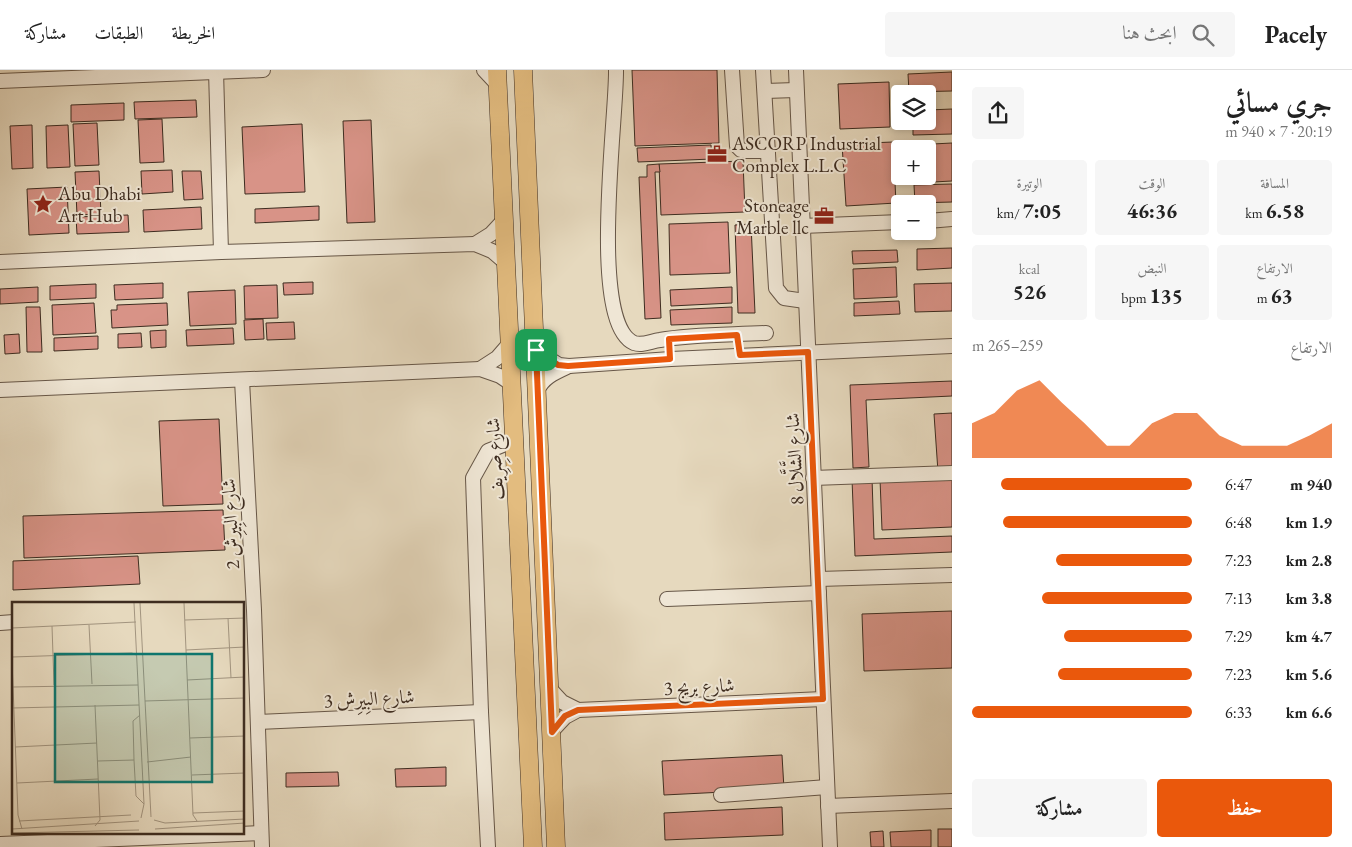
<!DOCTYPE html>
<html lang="ar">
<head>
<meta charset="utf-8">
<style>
  body { margin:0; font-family:"EB Garamond",Amiri,serif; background:#f6f6f6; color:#222; direction:rtl; height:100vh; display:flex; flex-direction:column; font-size:19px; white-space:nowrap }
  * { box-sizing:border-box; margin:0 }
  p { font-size:16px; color:#767676 }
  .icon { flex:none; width:28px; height:28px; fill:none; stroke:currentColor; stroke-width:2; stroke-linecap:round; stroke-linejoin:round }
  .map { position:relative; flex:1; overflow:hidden; direction:ltr }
  .side { display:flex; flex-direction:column; background:#fff; width:400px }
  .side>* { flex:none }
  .buttons { position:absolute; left:891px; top:15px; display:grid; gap:10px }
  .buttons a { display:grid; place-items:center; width:45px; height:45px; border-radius:5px; background:#fff; box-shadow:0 2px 8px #0003; font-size:25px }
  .pin { position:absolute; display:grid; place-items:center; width:42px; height:42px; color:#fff; margin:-21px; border-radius:10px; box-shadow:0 2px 8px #0006 }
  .round { display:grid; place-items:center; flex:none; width:52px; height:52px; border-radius:5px; background:#f6f6f6 }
  .head { display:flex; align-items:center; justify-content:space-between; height:85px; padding:0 20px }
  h1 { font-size:28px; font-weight:700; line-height:38px }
  .figures { display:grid; grid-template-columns:repeat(3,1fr); gap:8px; height:85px; padding:5px 20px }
  .figures div { display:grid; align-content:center; border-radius:5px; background:#f6f6f6; text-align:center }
  .figures b { font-size:21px; font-weight:700 }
  .figures small { font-size:14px; font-weight:400 }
  .figures p { font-size:14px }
  .chart { height:140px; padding:10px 20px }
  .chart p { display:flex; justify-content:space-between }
  .chart svg { width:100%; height:90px; margin-top:5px; fill:#ea580c; opacity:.7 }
  .action { display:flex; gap:10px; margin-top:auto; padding:10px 20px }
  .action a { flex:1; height:58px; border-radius:5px; background:#ea580c; color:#fff; font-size:20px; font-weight:700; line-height:58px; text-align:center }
  .action a+a { background:#f6f6f6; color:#222 }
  ul { padding:0 20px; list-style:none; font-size:16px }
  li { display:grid; grid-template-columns:80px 60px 1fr; align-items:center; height:38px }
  li i { height:12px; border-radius:6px; background:#ea580c }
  header { display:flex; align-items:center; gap:30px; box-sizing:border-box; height:70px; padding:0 25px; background:#fff; border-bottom:1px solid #e0e0e0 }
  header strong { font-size:24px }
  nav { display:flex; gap:28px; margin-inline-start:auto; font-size:18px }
  .search { width:350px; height:45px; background:#f6f6f6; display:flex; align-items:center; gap:12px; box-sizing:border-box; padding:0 18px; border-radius:5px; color:#767676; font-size:19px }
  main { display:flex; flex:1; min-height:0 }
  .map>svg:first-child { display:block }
  .building { fill:#d89387; stroke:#3d2c20 }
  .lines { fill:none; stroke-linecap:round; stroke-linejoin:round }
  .minor-casing { stroke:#675748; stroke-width:16 }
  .major-casing { stroke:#3d2c20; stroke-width:19 }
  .minor { stroke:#efe6d5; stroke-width:14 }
  .major { stroke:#e3bc7f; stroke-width:18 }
  .route-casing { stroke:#fff; stroke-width:10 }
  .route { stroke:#ea580c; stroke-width:6 }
  .labels { text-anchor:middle; stroke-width:4; stroke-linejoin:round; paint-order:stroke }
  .poi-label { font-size:19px; fill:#3d2c20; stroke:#efe6d5; text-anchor:start }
  .street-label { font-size:19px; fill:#3d2c20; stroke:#efe6d5 }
  .inset-road { fill:none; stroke:#a2947f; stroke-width:1 }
  .view { fill:#0f766e; fill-opacity:0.15; stroke:#0f766e; stroke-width:2.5 }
  .inset-edge { fill:none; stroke:#3d2c20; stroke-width:2.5 }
</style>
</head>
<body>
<header>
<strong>Pacely</strong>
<div class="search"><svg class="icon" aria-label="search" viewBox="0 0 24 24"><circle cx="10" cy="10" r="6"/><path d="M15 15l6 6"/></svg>ابحث هنا</div>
<nav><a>الخريطة</a><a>الطبقات</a><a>مشاركة</a></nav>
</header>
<main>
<section class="side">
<div class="head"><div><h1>جري مسائي</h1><p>20:19 · 7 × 940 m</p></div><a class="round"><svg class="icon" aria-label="share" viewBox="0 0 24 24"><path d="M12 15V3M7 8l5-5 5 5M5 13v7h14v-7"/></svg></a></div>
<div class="figures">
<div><p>المسافة</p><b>6.58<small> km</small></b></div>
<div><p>الوقت</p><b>46:36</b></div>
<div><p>الوتيرة</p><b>7:05<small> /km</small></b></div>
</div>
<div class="figures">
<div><p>الارتفاع</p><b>63<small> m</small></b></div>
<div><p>النبض</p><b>135<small> bpm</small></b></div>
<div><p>kcal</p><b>526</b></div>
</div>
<div class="chart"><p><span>الارتفاع</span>259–265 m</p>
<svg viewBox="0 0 160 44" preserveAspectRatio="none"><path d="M0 44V27L10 22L20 11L30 6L40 17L50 27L60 38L70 38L80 27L90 22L100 22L110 33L120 38L130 38L140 38L150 33L160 27V44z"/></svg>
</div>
<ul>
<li><b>940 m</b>6:47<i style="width:87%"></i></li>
<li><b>1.9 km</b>6:48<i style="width:86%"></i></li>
<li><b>2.8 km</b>7:23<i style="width:62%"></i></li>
<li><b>3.8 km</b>7:13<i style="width:68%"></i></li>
<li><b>4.7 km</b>7:29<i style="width:58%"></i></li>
<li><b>5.6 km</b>7:23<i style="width:61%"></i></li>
<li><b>6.6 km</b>6:33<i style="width:100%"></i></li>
</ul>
<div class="action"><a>حفظ</a><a>مشاركة</a></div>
</section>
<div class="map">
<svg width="952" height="777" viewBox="0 0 952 777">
  <rect width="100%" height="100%" fill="#e6d9be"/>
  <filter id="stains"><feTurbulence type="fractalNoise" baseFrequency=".004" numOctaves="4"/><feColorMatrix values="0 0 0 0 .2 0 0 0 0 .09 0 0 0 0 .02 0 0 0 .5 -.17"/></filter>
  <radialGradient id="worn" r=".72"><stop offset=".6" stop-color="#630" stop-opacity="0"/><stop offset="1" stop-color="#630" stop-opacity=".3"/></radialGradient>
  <g class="building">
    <path d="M632,0H717L719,73L635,76Z"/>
    <path d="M952,2V21L909,22L908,4Z"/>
    <path d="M889,12L890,57L840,59L838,14Z"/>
    <path d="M196,30L197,47L135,49L134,32Z"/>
    <path d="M124,33V50L71,52V35Z"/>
    <path d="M952,39V64L913,65V51H928V40Z"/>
    <path d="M162,49L164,92L140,93L138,50Z"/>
    <path d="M371,50L375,152L347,153L343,51Z"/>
    <path d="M97,53L99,95L75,96L73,54Z"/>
    <path d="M302,54L305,122L245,124L242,57Z"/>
    <path d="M32,55L33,98L12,99L10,56Z"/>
    <path d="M68,55L70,97L47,98L46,56Z"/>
    <path d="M893,72L896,133L846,136L842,74Z"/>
    <path d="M952,73V111L914,113V106H928V79H913V75Z"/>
    <path d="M711,75L712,89L638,92L637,78Z"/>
    <path d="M743,91L745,142L661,145L659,94Z"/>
    <path d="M659,94L660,102H655L661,248L645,249L639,107H647V95Z"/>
    <path d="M172,100L173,122L142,124L141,101Z"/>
    <path d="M99,101L101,144L77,145L75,102Z"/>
    <path d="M182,101H201L203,129L184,130Z"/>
    <path d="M952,114V132L915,133L914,115Z"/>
    <path d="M67,117L69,163L29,165L27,119Z"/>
    <path d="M319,136V150L255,153V139Z"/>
    <path d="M201,137L202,159L144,162L143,140Z"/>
    <path d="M128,145L129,162L77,164L76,147Z"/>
    <path d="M728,152L730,203L670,205L669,154Z"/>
    <path d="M751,154L755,243H738L735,155Z"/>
    <path d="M952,178V198L917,200V179Z"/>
    <path d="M897,180L898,192L853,194L852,181Z"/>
    <path d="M896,197L897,227L854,229L853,199Z"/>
    <path d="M313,212V224L284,225L283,213Z"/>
    <path d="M163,213V228L115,230L114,215Z"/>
    <path d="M952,213V241L915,242L914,214Z"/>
    <path d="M96,214V228L50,230V216Z"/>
    <path d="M277,215L278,248L245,249L244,216Z"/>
    <path d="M38,217V232L0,234V219Z"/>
    <path d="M732,217V233L671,236L670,220Z"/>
    <path d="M235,220L236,254L190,256L188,222Z"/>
    <path d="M899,231L900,244L854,246V233Z"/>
    <path d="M94,233L96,263L53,265L52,235Z"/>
    <path d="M167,233L168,255L112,258L111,240H117V235Z"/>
    <path d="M26,237H40L42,282H27Z"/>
    <path d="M732,237V253L671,255L670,240Z"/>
    <path d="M263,249L264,269L245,270L244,250Z"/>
    <path d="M294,252L295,269L267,270L266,253Z"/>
    <path d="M233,258L234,274L187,276L186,260Z"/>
    <path d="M166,260V277L151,278L150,261Z"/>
    <path d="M141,263L142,277L118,278V264Z"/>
    <path d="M19,264L20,283L5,284L4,265Z"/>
    <path d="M98,266V279L54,281V268Z"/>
    <path d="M952,311V326L866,330L869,397L853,398L850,315Z"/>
    <path d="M952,343V401L938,402L934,344Z"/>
    <path d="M219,349L223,434L163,436L159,351Z"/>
    <path d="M952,407V457L882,460L880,409Z"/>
    <path d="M872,408L874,469L952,466V482L855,486L852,409Z"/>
    <path d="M223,440L225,480L24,488L23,446Z"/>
    <path d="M138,486L140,514L13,520V491Z"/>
    <path d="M952,541V598L864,601L862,544Z"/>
    <path d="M782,685L784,719L664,725L662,691Z"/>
    <path d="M446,697V716L396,717L395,699Z"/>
    <path d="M338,702L339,716L286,717V703Z"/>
    <path d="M782,737L783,765L665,770L664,743Z"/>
    <rect x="938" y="759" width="14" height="18"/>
    <path d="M931,760V777H891L890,762Z"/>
    <path d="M883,761L884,777H871L870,762Z"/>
  </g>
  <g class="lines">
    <defs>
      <g id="minor">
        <path d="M216,0L221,182"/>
        <path d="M484,0L498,15"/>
        <path d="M616,0C617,46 588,253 634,273C643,276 651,271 660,270C694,264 731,265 766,263"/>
        <path d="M732,0L737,76L741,80L745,81H768"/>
        <path d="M763,0L776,218L784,228L805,231"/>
        <path d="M796,0L830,777"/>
        <path d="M0,11L263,0"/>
        <path d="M765,21L796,20"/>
        <path d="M928,151L952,149"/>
        <path d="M802,156L900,152"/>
        <path d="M475,174L491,164L504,150"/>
        <path d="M0,192L221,182L475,174L492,181L506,193"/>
        <path d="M535,280L559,295L569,296L671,289L952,276"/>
        <path d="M480,299L497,288L510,273"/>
        <path d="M242,310L254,540L262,777"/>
        <path d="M0,320L480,299L500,306L512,314"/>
        <path d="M537,321C543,307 556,302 569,296"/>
        <path d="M813,408L952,403"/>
        <path d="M819,509L952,505"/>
        <path d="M667,529L819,523"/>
        <path d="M0,553L14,552"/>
        <path d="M550,619L562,632L578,640"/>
        <path d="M258,652L481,642"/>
        <path d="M551,662L565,647L578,640L823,629"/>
        <path d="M721,725L827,717"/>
        <path d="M828,736L952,731"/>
        <path d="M0,774L261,763"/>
        <path d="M488,777L481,642L473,408L488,381L515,370"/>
      </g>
      <g id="major">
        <path d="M497,0L533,777"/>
        <path d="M523,0L556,777"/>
      </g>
    </defs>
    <use href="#minor" class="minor-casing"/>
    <use href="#major" class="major-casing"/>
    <use href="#minor" class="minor"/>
    <use href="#major" class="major"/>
  </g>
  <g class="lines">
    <defs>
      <path id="route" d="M737,265L740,285L808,282L823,629L578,640L565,646L552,662L536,280L558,295L568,296L670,289L669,269Z"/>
    </defs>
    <use href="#route" class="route-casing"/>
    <use href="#route" class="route"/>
  </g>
  <defs>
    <symbol id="office-bare" viewBox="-9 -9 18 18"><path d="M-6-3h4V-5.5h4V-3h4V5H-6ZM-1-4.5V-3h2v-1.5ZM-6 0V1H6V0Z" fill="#8f2418" stroke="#efe6d5" stroke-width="2.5" paint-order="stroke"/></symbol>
    <symbol id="sight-bare" viewBox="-9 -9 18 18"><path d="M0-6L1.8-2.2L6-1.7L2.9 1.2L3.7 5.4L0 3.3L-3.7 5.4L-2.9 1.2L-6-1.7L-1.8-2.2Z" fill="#8f2418" stroke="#efe6d5" stroke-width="2.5" paint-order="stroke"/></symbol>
  </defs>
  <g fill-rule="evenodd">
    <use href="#office-bare" x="703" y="70" width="28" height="28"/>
    <use href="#sight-bare" x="29" y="120" width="28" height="28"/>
    <use href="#office-bare" x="810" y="132" width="28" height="28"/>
  </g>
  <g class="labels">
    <g class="poi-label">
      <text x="732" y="80">ASCORP Industrial<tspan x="732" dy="22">Complex L.L.C</tspan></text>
      <text x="58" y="130">Abu Dhabi<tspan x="58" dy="22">Art Hub</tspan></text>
      <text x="809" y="142" text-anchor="end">Stoneage<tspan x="809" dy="22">Marble llc</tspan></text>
    </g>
    <g class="street-label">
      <text transform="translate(494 389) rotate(-93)" y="7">شارع صِرِيف</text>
      <text transform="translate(794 389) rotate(-93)" y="7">شارع الشَّلَّال 8</text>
      <text transform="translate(230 454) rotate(-93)" y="7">شارع البِيرِش 2</text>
      <text transform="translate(699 616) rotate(-3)" y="7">شارع بريج 3</text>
      <text transform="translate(369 628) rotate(-3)" y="7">شارع البِيرِش 3</text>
    </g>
  </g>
  <g transform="translate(12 532)">
    <rect width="232" height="232" fill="#e6d9be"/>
    <path class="inset-road" d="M122,1L132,202L129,216M128,1L139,215M172,1L181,213L185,219M216,16L219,76M173,18L233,16M77,23L80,82M40,24L42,83M0,26L124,20M174,48L233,45M0,55L120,51L124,53M0,58L6,213L10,227M175,78L233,75M1,85L126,83M133,99L233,96M83,103L88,218L83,224M0,106L127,103M128,113L121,119L122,158L124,194L132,202M178,136L233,134M3,145L85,141M86,159L122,158M135,160L179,155M180,173L233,171M5,181L86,177M181,211L233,209M142,218L153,221L233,217M7,219L119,213M0,227L127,219M143,227L233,221M0,231L127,228"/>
    <path class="view" d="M43,52H200V180H43Z"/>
    <rect width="232" height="232" class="inset-edge"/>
  </g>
  <rect width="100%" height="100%" filter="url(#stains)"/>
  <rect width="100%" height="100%" fill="url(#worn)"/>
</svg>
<div class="buttons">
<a><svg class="icon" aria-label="layers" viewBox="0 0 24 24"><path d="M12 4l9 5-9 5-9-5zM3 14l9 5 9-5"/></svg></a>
<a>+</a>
<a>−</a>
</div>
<div class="pin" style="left:536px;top:280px;background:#1e9e55"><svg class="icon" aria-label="arrive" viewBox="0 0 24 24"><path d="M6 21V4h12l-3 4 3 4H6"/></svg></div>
</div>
</main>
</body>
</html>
